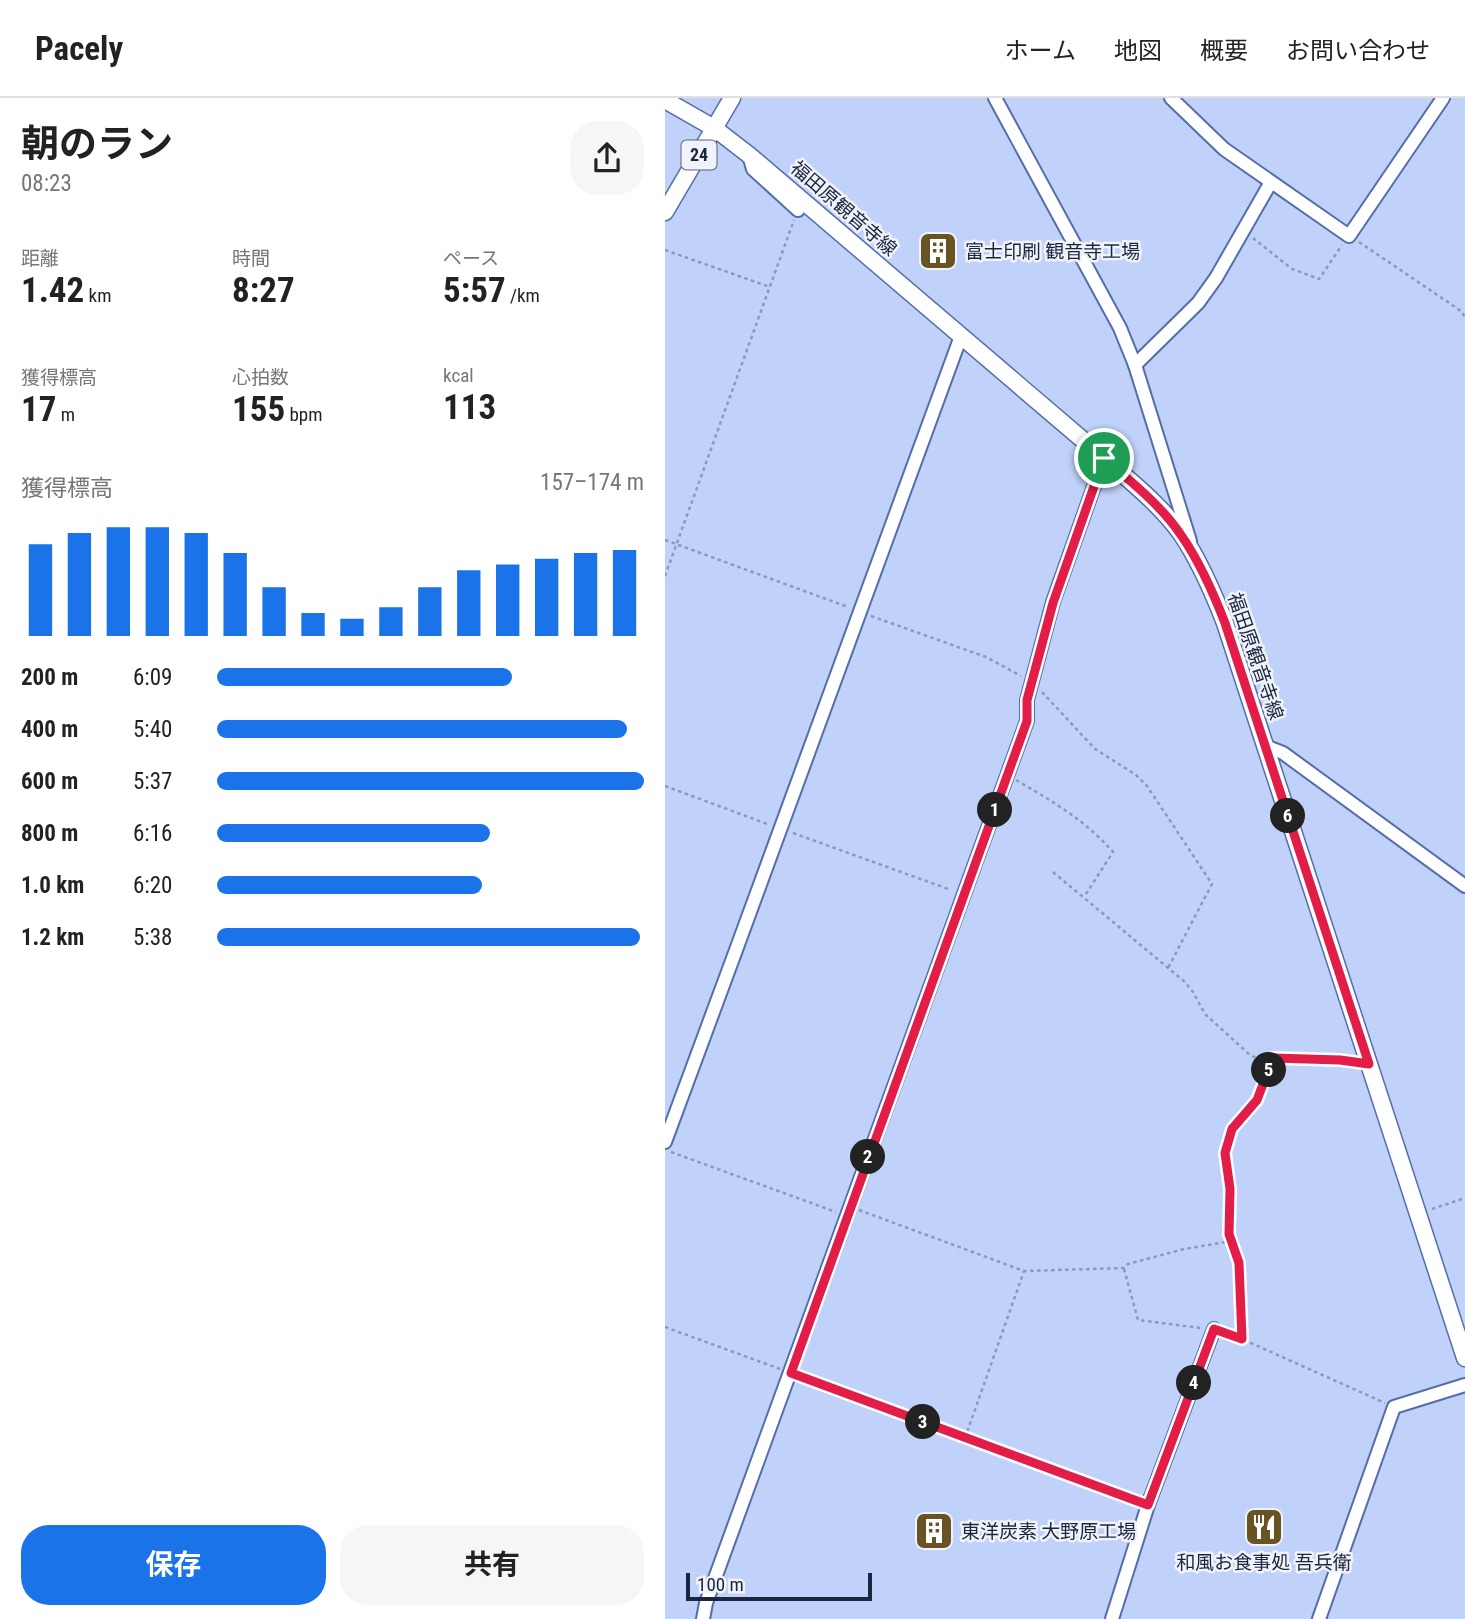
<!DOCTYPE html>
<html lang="ja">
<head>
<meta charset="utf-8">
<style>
  body { margin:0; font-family:"Roboto Condensed","Noto Sans JP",sans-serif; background:#f6f6f6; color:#222; height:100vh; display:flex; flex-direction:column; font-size:26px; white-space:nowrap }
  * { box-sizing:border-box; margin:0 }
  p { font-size:23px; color:#767676 }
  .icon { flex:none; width:38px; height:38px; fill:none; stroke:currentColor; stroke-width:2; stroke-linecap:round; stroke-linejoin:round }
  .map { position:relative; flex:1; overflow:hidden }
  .drawer { display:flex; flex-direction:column; background:#fff; width:665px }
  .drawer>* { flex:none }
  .scale { position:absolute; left:21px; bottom:18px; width:186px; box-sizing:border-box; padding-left:7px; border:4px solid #1b253e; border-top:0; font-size:19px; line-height:24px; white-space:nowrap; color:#1b253e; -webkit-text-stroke:5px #f0f3f9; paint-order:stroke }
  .pin { position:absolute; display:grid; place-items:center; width:60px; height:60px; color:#fff; margin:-30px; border:4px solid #fff; border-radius:50%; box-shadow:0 2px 7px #0007 }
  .km { position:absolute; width:35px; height:35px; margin:-18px; border-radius:50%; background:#222; color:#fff; font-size:19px; line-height:35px; text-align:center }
  .round { display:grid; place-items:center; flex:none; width:74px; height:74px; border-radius:28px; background:#f6f6f6 }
  .summary { display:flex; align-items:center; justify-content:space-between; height:119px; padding:0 21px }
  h1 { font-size:38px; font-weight:700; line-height:52px }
  .metrics { display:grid; grid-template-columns:repeat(3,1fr); gap:10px; height:119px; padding:7px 21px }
  .metrics div { display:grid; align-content:center }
  .metrics b { font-size:35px; font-weight:700 }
  .metrics small { font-size:19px; font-weight:400 }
  .metrics p { font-size:19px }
  .chart { height:196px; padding:14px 21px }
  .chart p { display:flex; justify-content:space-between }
  .chart svg { width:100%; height:126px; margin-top:7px; stroke:#1a73e8; stroke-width:6 }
  .action { display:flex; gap:14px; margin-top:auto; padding:14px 21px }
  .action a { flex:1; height:80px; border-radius:28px; background:#1a73e8; color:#fff; font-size:28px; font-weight:700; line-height:80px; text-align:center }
  .action a+a { background:#f6f6f6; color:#222 }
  ul { padding:0 21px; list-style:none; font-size:23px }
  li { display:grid; grid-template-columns:112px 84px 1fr; align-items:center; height:52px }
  li i { height:18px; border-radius:9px; background:#1a73e8 }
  header { display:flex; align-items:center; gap:42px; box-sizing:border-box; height:98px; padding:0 35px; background:#fff; border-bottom:2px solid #e0e0e0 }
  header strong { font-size:33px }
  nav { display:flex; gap:38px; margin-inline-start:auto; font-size:24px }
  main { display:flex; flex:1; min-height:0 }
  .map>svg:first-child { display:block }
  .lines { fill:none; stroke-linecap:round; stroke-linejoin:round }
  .minor-casing { stroke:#556ea8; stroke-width:16 }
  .major-casing { stroke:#556ea8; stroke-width:19 }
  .path { stroke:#8a99bb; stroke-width:2.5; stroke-dasharray:3.5 3.5; stroke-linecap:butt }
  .minor { stroke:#fff; stroke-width:12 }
  .major { stroke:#fff; stroke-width:16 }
  .route-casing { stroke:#fff; stroke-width:14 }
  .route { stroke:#e11d48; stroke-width:9 }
  .labels { text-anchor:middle; stroke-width:5; stroke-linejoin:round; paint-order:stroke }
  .shield { fill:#f0f3f9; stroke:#5b6376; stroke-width:2 }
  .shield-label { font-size:18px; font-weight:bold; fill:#1b253e }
  .street-label { font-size:19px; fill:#1b253e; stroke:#f0f3f9 }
  .poi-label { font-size:19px; fill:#1b253e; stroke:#f0f3f9; text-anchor:start }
</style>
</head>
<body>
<header>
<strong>Pacely</strong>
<nav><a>ホーム</a><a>地図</a><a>概要</a><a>お問い合わせ</a></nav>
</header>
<main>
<section class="drawer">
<div class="summary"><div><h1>朝のラン</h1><p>08:23</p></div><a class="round"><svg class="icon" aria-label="share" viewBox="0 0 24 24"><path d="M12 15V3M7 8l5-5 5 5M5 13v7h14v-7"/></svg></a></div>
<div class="metrics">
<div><p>距離</p><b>1.42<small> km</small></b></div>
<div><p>時間</p><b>8:27</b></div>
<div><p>ペース</p><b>5:57<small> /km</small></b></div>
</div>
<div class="metrics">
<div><p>獲得標高</p><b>17<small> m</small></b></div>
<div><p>心拍数</p><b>155<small> bpm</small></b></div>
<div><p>kcal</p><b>113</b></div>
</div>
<div class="chart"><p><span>獲得標高</span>157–174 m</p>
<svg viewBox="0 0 160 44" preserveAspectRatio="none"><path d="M5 44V12M15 44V8M25 44V6M35 44V6M45 44V8M55 44V15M65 44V27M75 44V36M85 44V38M95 44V34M105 44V27M115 44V21M125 44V19M135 44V17M145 44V15M155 44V14"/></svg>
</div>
<ul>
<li><b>200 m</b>6:09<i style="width:69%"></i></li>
<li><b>400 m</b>5:40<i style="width:96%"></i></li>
<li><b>600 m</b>5:37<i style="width:100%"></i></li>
<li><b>800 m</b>6:16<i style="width:64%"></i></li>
<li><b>1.0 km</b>6:20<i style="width:62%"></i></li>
<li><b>1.2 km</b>5:38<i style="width:99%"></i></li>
</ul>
<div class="action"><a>保存</a><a>共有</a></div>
</section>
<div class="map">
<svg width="800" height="1521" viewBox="0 0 800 1521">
  <rect width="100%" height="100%" fill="#c0d2f9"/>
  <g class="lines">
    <defs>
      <g id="minor">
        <path d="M330,0L455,230L470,267L525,443"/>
        <path d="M506,0L559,51L684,138L778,0"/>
        <path d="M84,57L88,71L133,112"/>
        <path d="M470,267L533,205L551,180L606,84"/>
        <path d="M600,648L618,655L800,788"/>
        <path d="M0,1044C100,776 196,507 296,238"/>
        <path d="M38,1521L41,1505L362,623V602L388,504L439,360"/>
        <path d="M447,1521L483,1407L549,1231"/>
        <path d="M654,1521L729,1309L800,1287"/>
      </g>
      <g id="major">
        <path d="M0,2L49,30L84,57L439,360C466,384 496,407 517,437C535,464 548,494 560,525L800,1260"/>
        <path d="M0,114L67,0"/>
      </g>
    </defs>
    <use href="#minor" class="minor-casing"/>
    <use href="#major" class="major-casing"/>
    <g class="path">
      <path d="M588,140L627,171L654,181L677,147"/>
      <path d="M694,144L796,213L800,219"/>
      <path d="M0,152L105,189"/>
      <path d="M0,442L183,509"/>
      <path d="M0,478L129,122"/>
      <path d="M206,518L321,559L356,578"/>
      <path d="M377,594L430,651L471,677L482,688L547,786L503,870"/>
      <path d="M351,682C387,703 420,722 448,754L419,799"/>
      <path d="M0,688L105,727"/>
      <path d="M128,735L286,792"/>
      <path d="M388,774L520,884L528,894L540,916L586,958L594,960L691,964"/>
      <path d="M6,1054L171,1114"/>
      <path d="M767,1111L800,1100"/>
      <path d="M194,1112L359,1173L459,1170L463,1166L519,1151L567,1143L574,1165L577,1241"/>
      <path d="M567,1142L564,1136L565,1091L560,1055L567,1031L592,1002L608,960"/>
      <path d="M459,1171L473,1222L536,1230"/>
      <path d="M0,1229L115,1271"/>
      <path d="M559,1235L577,1241L720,1305"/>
      <path d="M135,1278L473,1403"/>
      <path d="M300,1340L359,1173"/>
    </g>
    <use href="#minor" class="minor"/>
    <use href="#major" class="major"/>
  </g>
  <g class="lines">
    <defs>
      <path id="route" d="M439,360C466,384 496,407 516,437C535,464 548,494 560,525L704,966L675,962L608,960L592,1002L567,1031L560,1055L565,1091L564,1136L574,1165L577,1241L549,1231L483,1407L126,1275L362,623V602L388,505Z"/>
    </defs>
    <use href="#route" class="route-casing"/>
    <use href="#route" class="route"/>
  </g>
  <defs>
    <symbol id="building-square" viewBox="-11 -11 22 22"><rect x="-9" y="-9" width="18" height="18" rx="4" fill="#685322" stroke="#f0f3f9"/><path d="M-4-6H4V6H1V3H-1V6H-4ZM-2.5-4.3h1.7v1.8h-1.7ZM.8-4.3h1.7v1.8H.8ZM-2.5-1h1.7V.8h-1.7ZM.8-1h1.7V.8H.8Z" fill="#fff"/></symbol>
    <symbol id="restaurant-square" viewBox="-11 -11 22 22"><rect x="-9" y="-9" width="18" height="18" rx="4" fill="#685322" stroke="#f0f3f9"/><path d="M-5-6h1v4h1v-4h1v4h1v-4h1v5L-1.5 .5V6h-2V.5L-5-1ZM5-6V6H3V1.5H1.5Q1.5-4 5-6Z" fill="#fff"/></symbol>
  </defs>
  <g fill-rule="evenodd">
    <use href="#building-square" x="251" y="131" width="44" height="44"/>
    <use href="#restaurant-square" x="577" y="1407" width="44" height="44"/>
    <use href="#building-square" x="247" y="1411" width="44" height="44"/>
  </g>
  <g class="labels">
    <rect class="shield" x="16.5" y="42.5" width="35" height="29" rx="5"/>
    <g class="shield-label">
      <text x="34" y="63">24</text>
    </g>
    <g class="street-label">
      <text transform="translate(179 110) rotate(41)" y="7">福田原観音寺線</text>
      <text transform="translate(591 558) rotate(71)" y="7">福田原観音寺線</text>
    </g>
    <g class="poi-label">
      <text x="300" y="160">富士印刷 観音寺工場</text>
      <text x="296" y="1440">東洋炭素 大野原工場</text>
      <text x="599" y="1471" text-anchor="middle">和風お食事処 吾兵衛</text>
    </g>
  </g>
</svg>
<div class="scale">100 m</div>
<div class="pin" style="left:439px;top:360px;background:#1e9e55"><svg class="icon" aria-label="arrive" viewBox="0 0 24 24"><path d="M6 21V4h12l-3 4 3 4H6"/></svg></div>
<b class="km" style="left:330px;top:712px">1</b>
<b class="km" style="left:203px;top:1059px">2</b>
<b class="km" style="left:258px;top:1324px">3</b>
<b class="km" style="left:529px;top:1285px">4</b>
<b class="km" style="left:604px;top:972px">5</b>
<b class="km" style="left:623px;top:718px">6</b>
</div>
</main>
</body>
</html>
